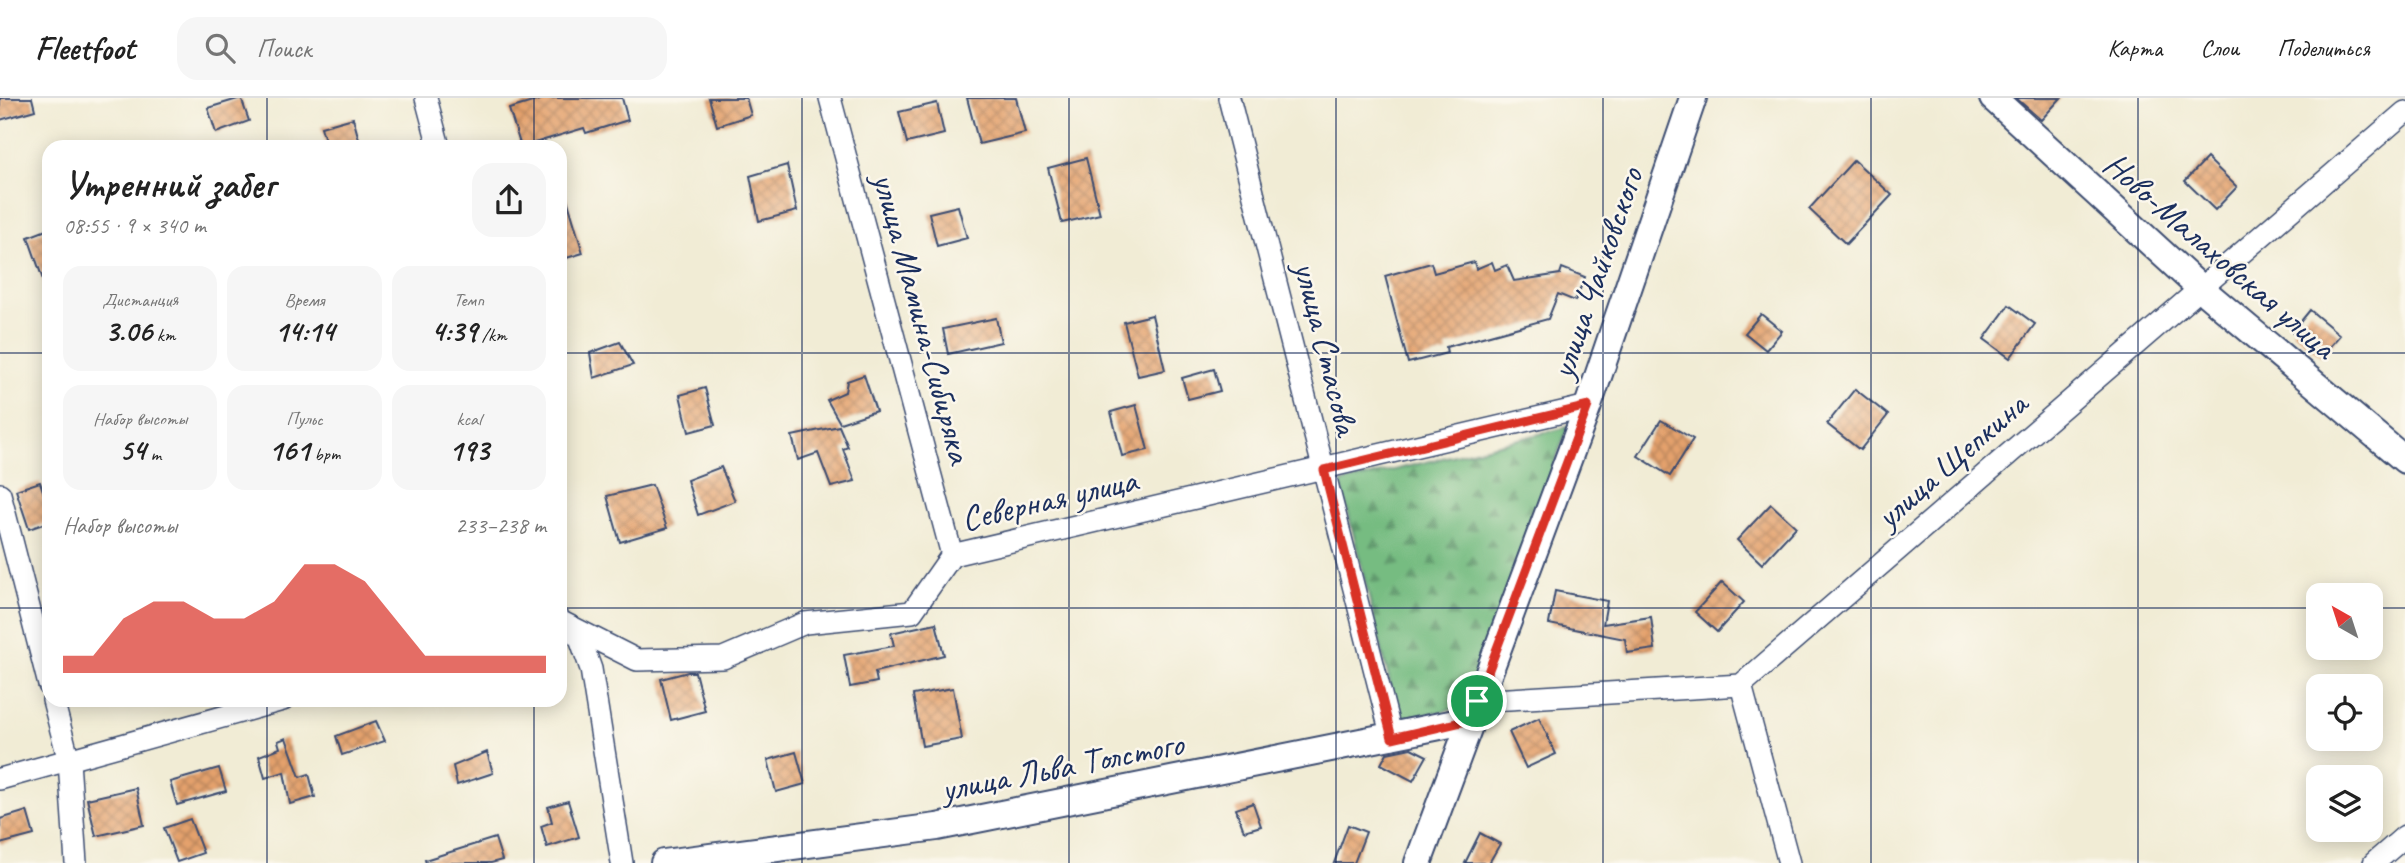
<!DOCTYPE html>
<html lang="ru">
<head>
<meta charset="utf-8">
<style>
  body { margin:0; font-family:Caveat,sans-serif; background:#f6f6f6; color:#222; height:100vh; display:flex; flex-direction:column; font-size:26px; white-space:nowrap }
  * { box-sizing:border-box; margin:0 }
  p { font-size:23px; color:#767676 }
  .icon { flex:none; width:38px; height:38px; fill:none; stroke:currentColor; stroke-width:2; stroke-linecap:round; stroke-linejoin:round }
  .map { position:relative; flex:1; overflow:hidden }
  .sheet { position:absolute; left:42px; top:42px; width:525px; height:567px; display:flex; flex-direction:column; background:#fff; border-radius:21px; box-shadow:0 4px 18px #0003 }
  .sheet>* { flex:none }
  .needle { width:46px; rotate:321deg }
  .tools { position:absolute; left:2306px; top:485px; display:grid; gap:14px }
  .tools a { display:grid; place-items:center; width:77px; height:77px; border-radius:14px; background:#fff; box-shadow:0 4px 18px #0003; font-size:35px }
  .pin { position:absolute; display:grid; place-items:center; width:60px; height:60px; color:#fff; margin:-30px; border:4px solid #fff; border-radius:50%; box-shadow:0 2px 7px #0007 }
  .round { display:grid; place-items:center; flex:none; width:74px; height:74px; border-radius:21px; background:#f6f6f6 }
  .head { display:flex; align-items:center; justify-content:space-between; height:119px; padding:0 21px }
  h1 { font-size:38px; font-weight:700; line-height:52px }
  .stats { display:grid; grid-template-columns:repeat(3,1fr); gap:10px; height:119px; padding:7px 21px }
  .stats div { display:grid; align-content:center; border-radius:18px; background:#f6f6f6; text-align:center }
  .stats b { font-size:30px; font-weight:700 }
  .stats small { font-size:19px; font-weight:400 }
  .stats p { font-size:19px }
  .chart { height:196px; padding:14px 21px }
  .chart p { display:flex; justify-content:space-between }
  .chart svg { width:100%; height:126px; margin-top:7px; fill:#d93025; opacity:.7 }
  header { display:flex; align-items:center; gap:42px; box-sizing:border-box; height:98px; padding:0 35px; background:#fff; border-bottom:2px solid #e0e0e0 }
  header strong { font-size:33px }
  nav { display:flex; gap:38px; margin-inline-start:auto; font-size:24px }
  .search { width:490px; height:63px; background:#f6f6f6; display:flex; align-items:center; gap:18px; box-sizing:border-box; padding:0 24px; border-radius:21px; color:#767676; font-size:26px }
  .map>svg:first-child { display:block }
  .forest { fill:url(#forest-firs); stroke:#487670; stroke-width:2 }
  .building { fill:url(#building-cross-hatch) }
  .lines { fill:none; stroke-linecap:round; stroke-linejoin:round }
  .minor-casing { stroke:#3b4b70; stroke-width:24 }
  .tertiary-casing { stroke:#3b4b70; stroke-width:30 }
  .minor { stroke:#fff; stroke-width:21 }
  .tertiary { stroke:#fff; stroke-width:26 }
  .route-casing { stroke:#fff; stroke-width:14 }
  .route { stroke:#d93025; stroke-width:9 }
  .grid { fill:none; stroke:#1b2f5e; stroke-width:2; stroke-opacity:0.55 }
  .labels { text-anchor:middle; stroke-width:5; stroke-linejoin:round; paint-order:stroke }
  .street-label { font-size:35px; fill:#1b2f5e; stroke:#fbf7ec }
</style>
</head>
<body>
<header>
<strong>Fleetfoot</strong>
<div class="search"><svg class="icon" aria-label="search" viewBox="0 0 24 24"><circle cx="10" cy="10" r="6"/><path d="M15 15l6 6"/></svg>Поиск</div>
<nav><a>Карта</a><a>Слои</a><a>Поделиться</a></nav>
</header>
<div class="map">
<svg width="2405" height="765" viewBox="0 0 2405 765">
  <defs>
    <pattern id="forest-firs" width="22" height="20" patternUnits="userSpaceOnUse" patternTransform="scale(1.75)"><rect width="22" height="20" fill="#76bc81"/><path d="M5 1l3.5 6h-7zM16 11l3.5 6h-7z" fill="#60996d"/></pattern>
    <pattern id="building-cross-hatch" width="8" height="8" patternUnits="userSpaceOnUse" patternTransform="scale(1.75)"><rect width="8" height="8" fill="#e4a16c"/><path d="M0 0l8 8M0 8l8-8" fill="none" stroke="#b8845c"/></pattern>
  </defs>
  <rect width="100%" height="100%" fill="#fbf7ec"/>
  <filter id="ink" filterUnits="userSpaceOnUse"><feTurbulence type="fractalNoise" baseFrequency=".0143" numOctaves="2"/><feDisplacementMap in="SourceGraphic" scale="14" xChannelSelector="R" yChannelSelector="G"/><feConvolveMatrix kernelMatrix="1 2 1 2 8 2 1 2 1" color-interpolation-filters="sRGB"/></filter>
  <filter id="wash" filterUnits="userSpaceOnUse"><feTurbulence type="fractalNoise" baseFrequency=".00686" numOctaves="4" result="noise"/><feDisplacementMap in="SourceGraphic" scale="28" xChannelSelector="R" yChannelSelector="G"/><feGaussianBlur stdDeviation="1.57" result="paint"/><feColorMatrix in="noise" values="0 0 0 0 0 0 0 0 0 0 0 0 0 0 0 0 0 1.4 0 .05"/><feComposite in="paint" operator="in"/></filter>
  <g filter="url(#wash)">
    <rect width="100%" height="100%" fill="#f1ecd5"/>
    <path class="forest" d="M1568,329L1463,609L1399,622L1341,385Z"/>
    <g id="blocks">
      <g class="building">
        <path d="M0,0H32L35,12L0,22Z"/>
        <path d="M241,0L249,23L216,35L208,10Z"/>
        <path d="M546,0H622L628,22L586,35L584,30L521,49L509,11Z"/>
        <path d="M709,0H746L751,17L717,28Z"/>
        <path d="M967,0H1016L1025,35L979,46Z"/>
        <path d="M2016,0H2061L2041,22Z"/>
        <path d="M937,5L944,36L907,45L899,14Z"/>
        <path d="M353,20L361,49H327L321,29Z"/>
        <path d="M1086,60L1100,116L1062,125L1048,70Z"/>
        <path d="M2207,60L2237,89L2215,112L2185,83Z"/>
        <path d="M1854,62L1892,97L1846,146L1809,111Z"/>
        <path d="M787,67L797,113L759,123L750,78Z"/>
        <path d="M564,91L583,155L560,162V92Z"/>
        <path d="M958,108L967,140L937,148L929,115Z"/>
        <path d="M49,131V192L47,193L28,139Z"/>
        <path d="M1474,164L1476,171L1492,164L1495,172L1507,167L1514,183L1560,176L1562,170L1585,179L1575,203L1558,196L1548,221L1446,249L1447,255L1408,265L1385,178L1431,165L1434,175Z"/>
        <path d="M2009,207L2035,226L2010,260L1984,241Z"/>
        <path d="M2310,212L2340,237L2321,258L2292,234Z"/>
        <path d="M1761,216L1782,233L1766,252L1745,235Z"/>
        <path d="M1152,217L1165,272L1138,278L1124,224Z"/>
        <path d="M996,220L1001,244L948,256L943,231Z"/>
        <path d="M620,244L633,267L594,280L590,255Z"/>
        <path d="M1214,271L1220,293L1188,301L1182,280Z"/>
        <path d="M864,277L876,313L840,325L827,302L845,294L847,283Z"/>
        <path d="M705,290L715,327L689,334L680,297Z"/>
        <path d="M1855,291L1888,317L1860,352L1827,326Z"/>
        <path d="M1136,307L1148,352L1122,358L1111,314Z"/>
        <path d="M1661,322L1693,341L1670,378L1638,358Z"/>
        <path d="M839,328L848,349L843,351L855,383L831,389L818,355L798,362L792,338Z"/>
        <path d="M721,369L735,403L698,417L687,382Z"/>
        <path d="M40,384L49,411V424L29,431L16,392Z"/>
        <path d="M652,387L667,430L620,444L607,398Z"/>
        <path d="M1771,406L1796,429L1762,466L1737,442Z"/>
        <path d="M1722,484L1744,504L1717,534L1695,514Z"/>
        <path d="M1555,493L1607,503L1603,526L1651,519L1655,551L1627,555L1625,541L1549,526Z"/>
        <path d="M936,525L944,557L875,574L877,584L850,589L844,557L894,548L891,535Z"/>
        <path d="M688,574H695L705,613L671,622L661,581Z"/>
        <path d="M953,590L962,641L922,648L913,597Z"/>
        <path d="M1539,620L1556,656L1526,670L1509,634Z"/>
        <path d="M376,623L385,643L342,657L336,638Z"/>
        <path d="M286,640L300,679L309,676L315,699L290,706L284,674L265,680L259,658L280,650L278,643Z"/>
        <path d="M1411,650L1427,658L1413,683L1381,666L1387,655Z"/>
        <path d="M487,654L493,675L457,687L453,668Z"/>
        <path d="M796,654L805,686L776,694L768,662Z"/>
        <path d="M219,670L226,693L177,707L170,684Z"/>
        <path d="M136,690L144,727L96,738L87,701Z"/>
        <path d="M568,703L579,739L547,749L541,728L552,724L548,709Z"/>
        <path d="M1253,705L1261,728L1244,733L1236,711Z"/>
        <path d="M27,713L34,737L0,746V721Z"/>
        <path d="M190,721L203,755L177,764L164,730Z"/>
        <path d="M1348,727L1366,734L1354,765H1334Z"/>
        <path d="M1480,735L1500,746L1489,765H1465Z"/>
        <path d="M495,740L502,762L491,765H426L425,762Z"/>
      </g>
    </g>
  </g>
  <g filter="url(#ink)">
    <use href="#blocks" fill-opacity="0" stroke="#3b4b70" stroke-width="2"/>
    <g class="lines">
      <defs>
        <g id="minor">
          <path d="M426,0L439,49"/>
          <path d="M830,0L952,457"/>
          <path d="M1229,0L1392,640"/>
          <path d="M0,396L49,587"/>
          <path d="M560,523L637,562L723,560L805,525L912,514L952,457L1588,308"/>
          <path d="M567,528L580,540L591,571L622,765"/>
          <path d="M1741,587L1789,765"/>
          <path d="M53,602L69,663L76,765"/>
          <path d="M1477,603L1741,587L2405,14"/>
          <path d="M0,681L283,602"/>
          <path d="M2374,765L2405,738"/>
        </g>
        <g id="tertiary">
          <path d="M1993,0L2200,190L2405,362"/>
          <path d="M664,765L937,729L1470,622"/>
          <path d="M1418,765L1588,308L1693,0"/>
        </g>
      </defs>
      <use href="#minor" class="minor-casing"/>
      <use href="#tertiary" class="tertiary-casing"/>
      <use href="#minor" class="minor"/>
      <use href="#tertiary" class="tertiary"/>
    </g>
  </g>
  <g class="lines" filter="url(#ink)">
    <defs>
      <path id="route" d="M1588,308L1470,622L1392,640L1324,372Z"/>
    </defs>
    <use href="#route" class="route-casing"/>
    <use href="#route" class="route"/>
  </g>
  <path class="grid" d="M267,0V49M534,0V49M802,0V765M1069,0V765M1336,0V765M1603,0V765M1871,0V765M2138,0V765M0,255H49M560,255H2405M0,510H49M560,510H2319M2371,510H2405M267,602V765M534,602V765"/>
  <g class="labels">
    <g class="street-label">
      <text transform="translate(2220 157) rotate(41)" y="12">Ново-Малаховская улица</text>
      <text transform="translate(1596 175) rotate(-71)" y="12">улица Чайковского</text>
      <text transform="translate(923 220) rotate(75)" y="12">улица Мамина-Сибиряка</text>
      <text transform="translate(1327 250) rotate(76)" y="12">улица Стасова</text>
      <text transform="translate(1951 362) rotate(-41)" y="12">улица Щепкина</text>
      <text transform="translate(1049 401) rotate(-13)" y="12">Северная улица</text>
      <text transform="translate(1062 668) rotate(-11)" y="12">улица Льва Толстого</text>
    </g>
  </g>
</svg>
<div class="tools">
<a><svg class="needle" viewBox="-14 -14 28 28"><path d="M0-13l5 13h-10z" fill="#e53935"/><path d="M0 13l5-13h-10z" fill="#767676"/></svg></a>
<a><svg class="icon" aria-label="locate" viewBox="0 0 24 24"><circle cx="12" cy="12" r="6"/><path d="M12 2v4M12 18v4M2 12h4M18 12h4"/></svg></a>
<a><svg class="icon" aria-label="layers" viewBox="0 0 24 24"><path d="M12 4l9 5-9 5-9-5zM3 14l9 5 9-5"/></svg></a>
</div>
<div class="pin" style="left:1477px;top:603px;background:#1e9e55"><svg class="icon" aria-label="arrive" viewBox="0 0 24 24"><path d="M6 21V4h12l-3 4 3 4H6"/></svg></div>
<section class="sheet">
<div class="head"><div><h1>Утренний забег</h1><p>08:55 · 9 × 340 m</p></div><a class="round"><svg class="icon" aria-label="share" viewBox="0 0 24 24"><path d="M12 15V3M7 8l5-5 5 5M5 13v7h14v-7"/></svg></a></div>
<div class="stats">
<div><p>Дистанция</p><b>3.06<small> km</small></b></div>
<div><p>Время</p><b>14:14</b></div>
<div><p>Темп</p><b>4:39<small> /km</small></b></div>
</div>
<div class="stats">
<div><p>Набор высоты</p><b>54<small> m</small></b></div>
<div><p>Пульс</p><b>161<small> bpm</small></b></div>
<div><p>kcal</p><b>193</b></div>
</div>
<div class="chart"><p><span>Набор высоты</span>233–238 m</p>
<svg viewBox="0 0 160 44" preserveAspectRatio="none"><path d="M0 44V38L10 38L20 25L30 19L40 19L50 25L60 25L70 19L80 6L90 6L100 12L110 25L120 38L130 38L140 38L150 38L160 38V44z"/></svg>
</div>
</section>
</div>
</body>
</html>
